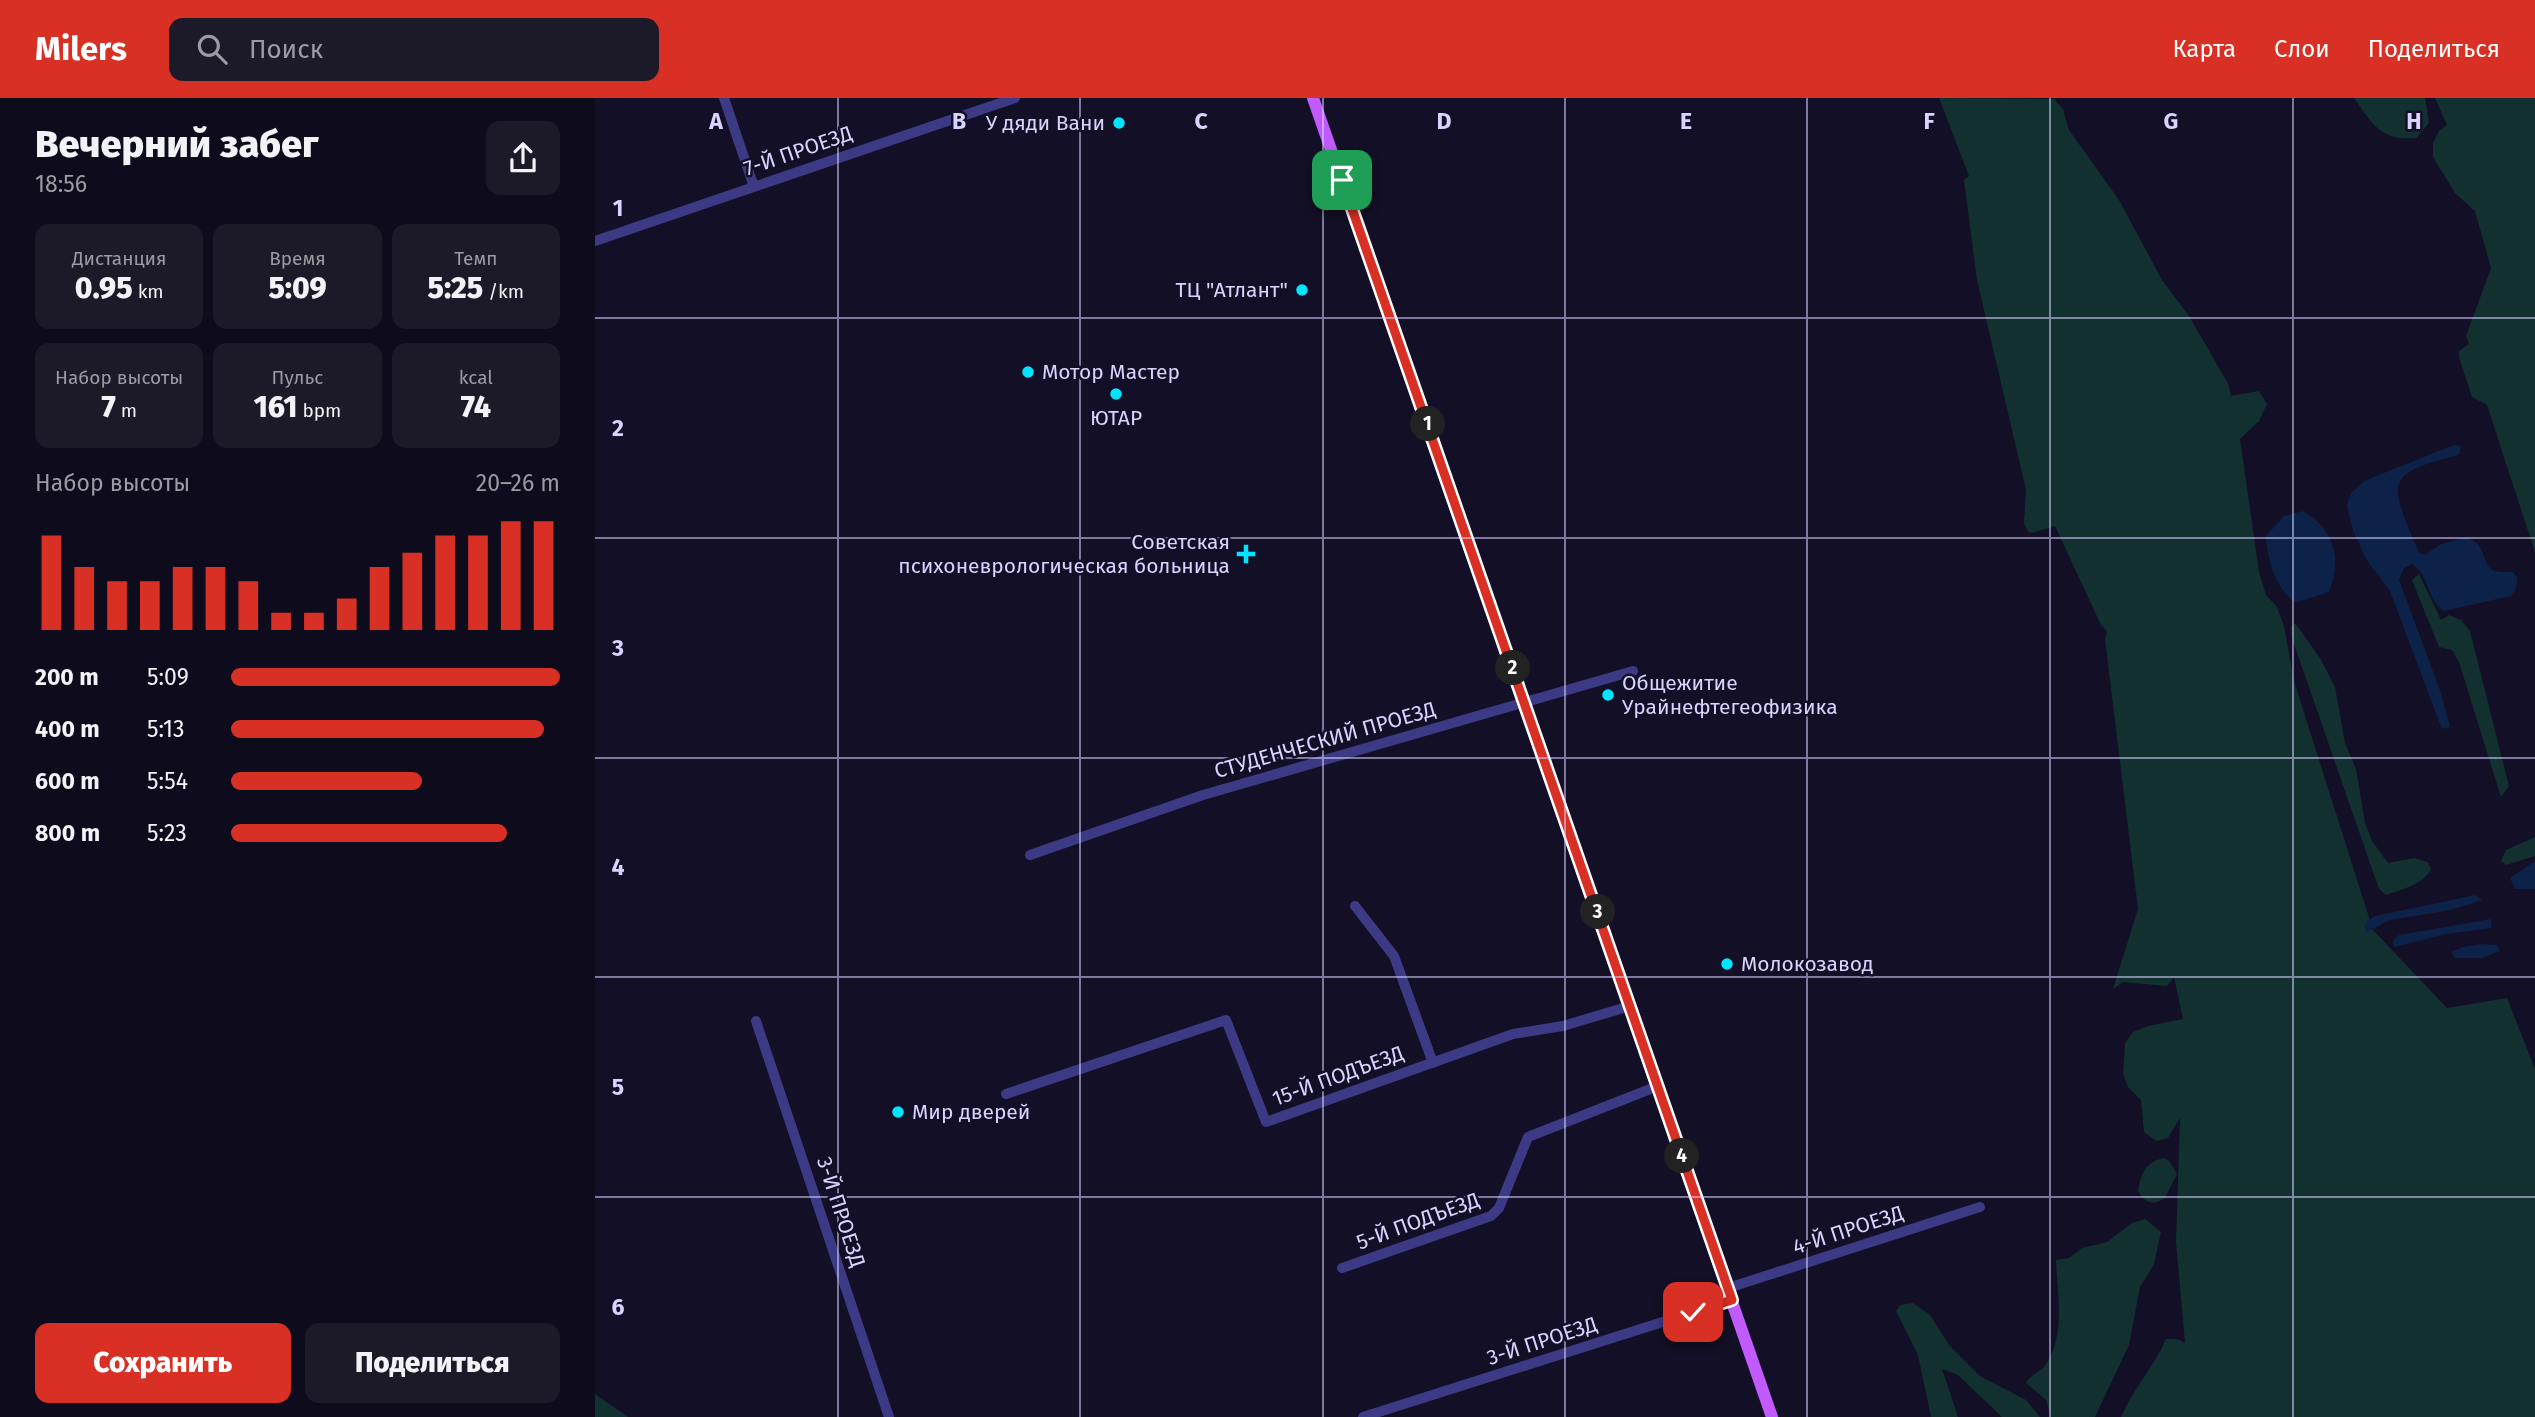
<!DOCTYPE html>
<html lang="ru">
<head>
<meta charset="utf-8">
<style>
  body { margin:0; font-family:"Fira Sans",sans-serif; background:#1c1929; color:#f1f3f6; height:100vh; display:flex; flex-direction:column; font-size:26px; white-space:nowrap }
  * { box-sizing:border-box; margin:0 }
  p { font-size:23px; color:#9b9ba3 }
  .icon { flex:none; width:38px; height:38px; fill:none; stroke:currentColor; stroke-width:2; stroke-linecap:round; stroke-linejoin:round }
  .map { position:relative; flex:1; overflow:hidden }
  .sheet { display:flex; flex-direction:column; background:#0e0b1c; width:595px }
  .sheet>* { flex:none }
  .pin { position:absolute; display:grid; place-items:center; width:60px; height:60px; color:#fff; margin:-30px; border-radius:14px; box-shadow:0 4px 10px #0006 }
  .km { position:absolute; width:35px; height:35px; margin:-18px; border-radius:50%; background:#222; color:#fff; font-size:19px; line-height:35px; text-align:center }
  .round { display:grid; place-items:center; flex:none; width:74px; height:74px; border-radius:14px; background:#1c1929 }
  .summary { display:flex; align-items:center; justify-content:space-between; height:119px; padding:0 35px }
  h1 { font-size:38px; font-weight:800; line-height:52px }
  .figures { display:grid; grid-template-columns:repeat(3,1fr); gap:10px; height:119px; padding:7px 35px }
  .figures div { display:grid; align-content:center; border-radius:14px; background:#1c1929; text-align:center }
  .figures b { font-size:30px; font-weight:800 }
  .figures small { font-size:19px; font-weight:400 }
  .figures p { font-size:19px }
  .chart { height:196px; padding:14px 35px }
  .chart p { display:flex; justify-content:space-between }
  .chart svg { width:100%; height:126px; margin-top:7px; stroke:#d93025; stroke-width:6 }
  .button { display:flex; gap:14px; margin-top:auto; padding:14px 35px }
  .button a { flex:1; height:80px; border-radius:14px; background:#d93025; color:#fff; font-size:28px; font-weight:800; line-height:80px; text-align:center }
  .button a+a { background:#1c1929; color:#f1f3f6 }
  ul { padding:0 35px; list-style:none; font-size:23px }
  li { display:grid; grid-template-columns:112px 84px 1fr; align-items:center; height:52px }
  li i { height:18px; border-radius:9px; background:#d93025 }
  header { display:flex; align-items:center; gap:42px; box-sizing:border-box; height:98px; padding:0 35px; background:#d93025; color:#fff }
  header strong { font-size:33px }
  nav { display:flex; gap:38px; margin-inline-start:auto; font-size:24px }
  .search { width:490px; height:63px; background:#1c1929; display:flex; align-items:center; gap:18px; box-sizing:border-box; padding:0 24px; border-radius:14px; color:#9b9ba3; font-size:26px }
  main { display:flex; flex:1; min-height:0 }
  .map>svg:first-child { display:block }
  .green { fill:#12302f }
  .water { fill:#0c2248 }
  .lines { fill:none; stroke-linecap:round; stroke-linejoin:round }
  .minor { stroke:#3d3a85; stroke-width:10 }
  .major { stroke:#c25bff; stroke-width:12 }
  .route-casing { stroke:#fff; stroke-width:14 }
  .route { stroke:#d93025; stroke-width:9 }
  .grid { fill:none; stroke:#d9d4ff; stroke-width:2; stroke-opacity:0.55 }
  .poi-dot { fill:#00e5ff; stroke:#130f26; stroke-width:2.5 }
  .labels { text-anchor:middle; stroke-width:5; stroke-linejoin:round; paint-order:stroke }
  .poi-label { font-size:21px; fill:#d9d4ff; stroke:#130f26; text-anchor:start }
  .street-label { font-size:21px; fill:#d9d4ff; stroke:#130f26 }
  .grid-label { font-size:23px; text-anchor:middle; font-weight:bold; fill:#d9d4ff; stroke:#130f26; stroke-width:5; stroke-linejoin:round; paint-order:stroke }
</style>
</head>
<body>
<header>
<strong>Milers</strong>
<div class="search"><svg class="icon" aria-label="search" viewBox="0 0 24 24"><circle cx="10" cy="10" r="6"/><path d="M15 15l6 6"/></svg>Поиск</div>
<nav><a>Карта</a><a>Слои</a><a>Поделиться</a></nav>
</header>
<main>
<section class="sheet">
<div class="summary"><div><h1>Вечерний забег</h1><p>18:56</p></div><a class="round"><svg class="icon" aria-label="share" viewBox="0 0 24 24"><path d="M12 15V3M7 8l5-5 5 5M5 13v7h14v-7"/></svg></a></div>
<div class="figures">
<div><p>Дистанция</p><b>0.95<small> km</small></b></div>
<div><p>Время</p><b>5:09</b></div>
<div><p>Темп</p><b>5:25<small> /km</small></b></div>
</div>
<div class="figures">
<div><p>Набор высоты</p><b>7<small> m</small></b></div>
<div><p>Пульс</p><b>161<small> bpm</small></b></div>
<div><p>kcal</p><b>74</b></div>
</div>
<div class="chart"><p><span>Набор высоты</span>20–26 m</p>
<svg viewBox="0 0 160 44" preserveAspectRatio="none"><path d="M5 44V11M15 44V22M25 44V27M35 44V27M45 44V22M55 44V22M65 44V27M75 44V38M85 44V38M95 44V33M105 44V22M115 44V17M125 44V11M135 44V11M145 44V6M155 44V6"/></svg>
</div>
<ul>
<li><b>200 m</b>5:09<i style="width:100%"></i></li>
<li><b>400 m</b>5:13<i style="width:95%"></i></li>
<li><b>600 m</b>5:54<i style="width:58%"></i></li>
<li><b>800 m</b>5:23<i style="width:84%"></i></li>
</ul>
<div class="button"><a>Сохранить</a><a>Поделиться</a></div>
</section>
<div class="map">
<svg width="1940" height="1319" viewBox="0 0 1940 1319">
  <rect width="100%" height="100%" fill="#130f26"/>
  <g class="green">
    <path d="M1344,0L1459,1L1468,11L1474,32L1524,102L1567,182L1594,218L1634,287L1636,298L1664,293L1672,306L1664,323L1645,341L1664,474L1671,497L1682,509L1689,528L1699,583L1778,832L1852,910L1912,900L1940,971V1319H1526C1538,1290 1559,1270 1571,1241H1583L1590,1245L1581,1144L1585,1020L1573,1040L1561,1043L1549,1034L1546,1002L1533,989L1528,976L1530,945L1538,934L1553,928L1588,921L1579,879L1572,888L1528,884L1518,891L1543,811L1510,541L1512,533L1506,527L1460,428L1437,435L1433,434L1429,425L1431,392L1382,182L1369,82L1374,78Z"/>
    <path d="M1759,0H1830L1834,25L1821,40C1786,43 1778,27 1759,0Z"/>
    <path d="M1840,0H1940V454L1892,307L1877,299L1864,259V253L1874,246L1871,238L1896,170L1880,113L1860,95L1838,59V45L1844,33L1852,27Z"/>
    <path d="M1824,476L1846,522L1854,517L1866,522L1875,533L1914,688L1906,699L1864,564L1857,552L1844,549L1817,482Z"/>
    <path d="M1700,525L1725,560L1740,589L1750,645L1761,671L1770,725L1777,743L1793,765L1819,760L1833,764L1836,771C1829,786 1806,792 1791,797L1784,791L1698,543L1696,530Z"/>
    <path d="M1940,739V758L1911,767L1906,763L1911,752Z"/>
    <path d="M1570,1060L1575,1064L1582,1076L1570,1100C1558,1108 1549,1105 1543,1092C1546,1075 1551,1063 1570,1060Z"/>
    <path d="M1550,1121L1566,1134L1559,1166L1545,1189L1534,1247L1500,1319H1456L1451,1302L1431,1285C1436,1275 1446,1275 1451,1266C1471,1237 1462,1194 1461,1162L1474,1160L1487,1150L1512,1144L1537,1125Z"/>
    <path d="M1318,1205L1335,1217L1354,1247L1385,1278L1431,1302L1445,1319H1407L1363,1277L1347,1271L1363,1319H1336L1323,1257L1301,1213L1305,1207Z"/>
    <path d="M0,1296L33,1319H0Z"/>
  </g>
  <g class="water">
    <path d="M1859,347L1866,348L1864,357C1784,376 1796,387 1824,455L1830,457L1846,446L1872,439L1883,446C1896,469 1888,475 1918,474L1923,480L1920,493L1916,498L1849,513C1832,503 1835,477 1817,466L1809,470L1804,482L1846,595L1855,629L1847,631L1795,493L1771,461L1758,433L1752,407L1756,395L1771,382Z"/>
    <path d="M1708,413C1740,432 1747,461 1734,494L1702,504C1682,497 1671,457 1671,438L1689,418Z"/>
    <path d="M1940,763V791H1920L1915,780Z"/>
    <path d="M1880,797L1888,802L1856,812L1795,822L1772,834L1769,829L1771,823L1780,818Z"/>
    <path d="M1896,821V830L1890,831L1851,836L1799,849L1798,842L1804,837Z"/>
    <path d="M1888,846L1902,847L1905,853L1888,860H1860L1856,854L1868,849Z"/>
  </g>
  <g class="lines">
    <g class="minor">
      <path d="M129,0L159,89"/>
      <path d="M0,143L420,0"/>
      <path d="M435,757L608,697L1038,573"/>
      <path d="M760,808L799,858L838,965"/>
      <path d="M161,923L294,1319"/>
      <path d="M411,996L631,922L671,1024L918,936L968,928L1035,908"/>
      <path d="M747,1170L896,1118L904,1110L933,1039L1063,988"/>
      <path d="M1133,1190L1385,1109"/>
      <path d="M768,1319L1137,1202"/>
    </g>
    <path class="major" d="M718,0L1177,1319"/>
  </g>
  <g class="lines">
    <defs>
      <path id="route" d="M747,82L1137,1202L1098,1214"/>
    </defs>
    <use href="#route" class="route-casing"/>
    <use href="#route" class="route"/>
  </g>
  <path class="grid" d="M243,0V1319M485,0V1319M728,0V1319M970,0V1319M1212,0V1319M1455,0V1319M1698,0V1319M0,220H1940M0,440H1940M0,660H1940M0,879H1940M0,1099H1940"/>
  <g class="poi-dot">
    <circle cx="524" cy="25" r="7"/>
    <circle cx="707" cy="192" r="7"/>
    <circle cx="433" cy="274" r="7"/>
    <circle cx="521" cy="296" r="7"/>
    <path d="M647.5 445.5h7v7h7v7h-7v7h-7v-7h-7v-7h7z"/>
    <circle cx="1013" cy="597" r="7"/>
    <circle cx="1132" cy="866" r="7"/>
    <circle cx="303" cy="1014" r="7"/>
  </g>
  <g class="labels">
    <g class="poi-label">
      <text x="510" y="32" text-anchor="end">У дяди Вани</text>
      <text x="693" y="199" text-anchor="end">ТЦ "Атлант"</text>
      <text x="447" y="281">Мотор Мастер</text>
      <text x="521" y="327" text-anchor="middle">ЮТАР</text>
      <text x="635" y="451" text-anchor="end">Советская<tspan x="635" dy="24">психоневрологическая больница</tspan></text>
      <text x="1027" y="592">Общежитие<tspan x="1027" dy="24">Урайнефтегеофизика</tspan></text>
      <text x="1146" y="873">Молокозавод</text>
      <text x="317" y="1021">Мир дверей</text>
    </g>
    <g class="street-label">
      <text transform="translate(203 53) rotate(-19)" y="7">7-Й ПРОЕЗД</text>
      <text transform="translate(730 642) rotate(-16)" y="7">СТУДЕНЧЕСКИЙ ПРОЕЗД</text>
      <text transform="translate(743 978) rotate(-20)" y="7">15-Й ПОДЪЕЗД</text>
      <text transform="translate(246 1114) rotate(72)" y="7">3-Й ПРОЕЗД</text>
      <text transform="translate(823 1123) rotate(-20)" y="7">5-Й ПОДЪЕЗД</text>
      <text transform="translate(1253 1132) rotate(-18)" y="7">4-Й ПРОЕЗД</text>
      <text transform="translate(947 1243) rotate(-18)" y="7">3-Й ПРОЕЗД</text>
    </g>
  </g>
  <g class="grid-label">
    <text x="121" y="31">A</text>
    <text x="364" y="31">B</text>
    <text x="606" y="31">C</text>
    <text x="849" y="31">D</text>
    <text x="1091" y="31">E</text>
    <text x="1334" y="31">F</text>
    <text x="1576" y="31">G</text>
    <text x="1819" y="31">H</text>
    <text x="23" y="118">1</text>
    <text x="23" y="338">2</text>
    <text x="23" y="558">3</text>
    <text x="23" y="777">4</text>
    <text x="23" y="997">5</text>
    <text x="23" y="1217">6</text>
  </g>
</svg>
<div class="pin" style="left:747px;top:82px;background:#1e9e55"><svg class="icon" aria-label="arrive" viewBox="0 0 24 24"><path d="M6 21V4h12l-3 4 3 4H6"/></svg></div>
<div class="pin" style="left:1098px;top:1214px;background:#d93025"><svg class="icon" aria-label="check" viewBox="0 0 24 24"><path d="M5 12l5 5 9-10"/></svg></div>
<b class="km" style="left:833px;top:326px">1</b>
<b class="km" style="left:918px;top:570px">2</b>
<b class="km" style="left:1003px;top:814px">3</b>
<b class="km" style="left:1087px;top:1058px">4</b>
</div>
</main>
</body>
</html>
